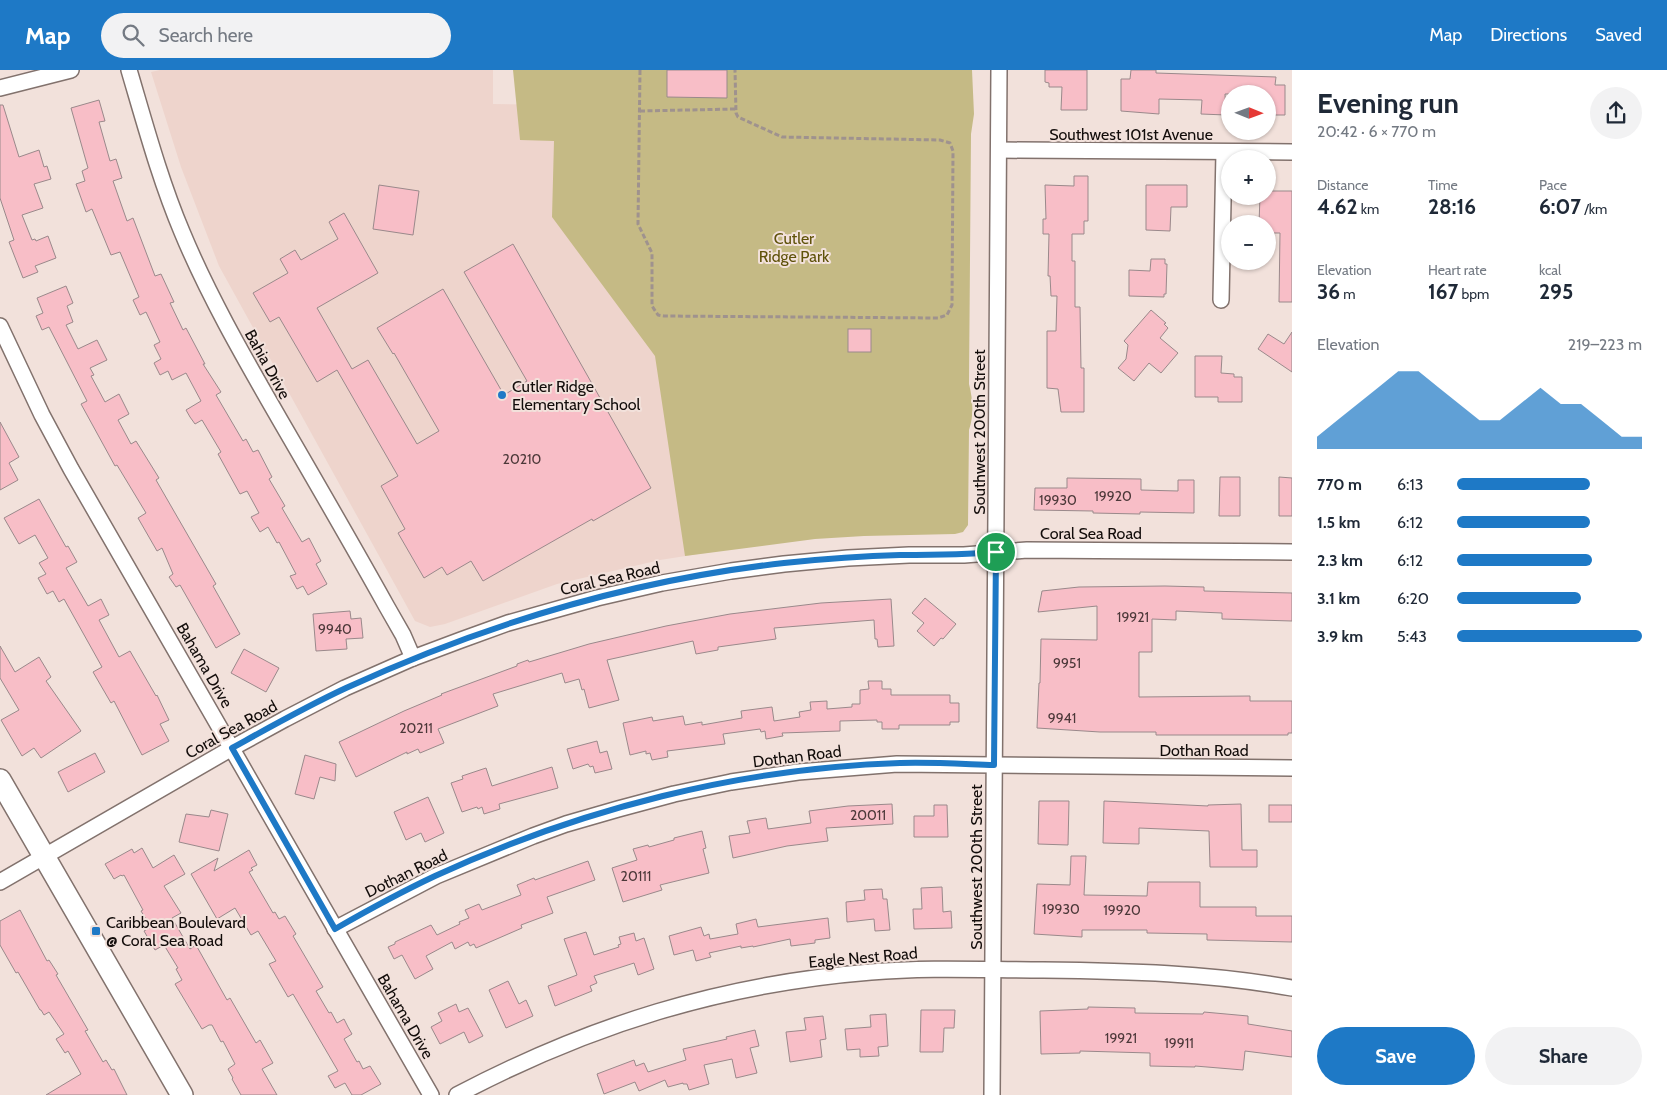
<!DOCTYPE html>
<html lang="en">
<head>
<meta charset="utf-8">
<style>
  body { margin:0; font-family:Cabin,sans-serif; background:#f2f2f3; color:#1f2937; height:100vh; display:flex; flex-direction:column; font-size:19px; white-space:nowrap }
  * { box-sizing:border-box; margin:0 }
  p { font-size:16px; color:#747a83 }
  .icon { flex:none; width:28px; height:28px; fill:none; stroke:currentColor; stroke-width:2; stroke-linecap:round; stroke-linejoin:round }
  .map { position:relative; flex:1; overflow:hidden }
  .panel { display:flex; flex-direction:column; background:#fff; width:375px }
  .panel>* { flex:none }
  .needle { width:32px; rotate:91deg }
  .buttons { position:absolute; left:1221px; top:15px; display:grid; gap:10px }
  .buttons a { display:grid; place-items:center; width:55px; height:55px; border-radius:50%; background:#fff; box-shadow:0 1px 4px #0004; font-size:25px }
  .pin { position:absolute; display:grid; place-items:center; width:42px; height:42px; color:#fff; margin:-21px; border:2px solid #fff; border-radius:50%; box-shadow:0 1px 5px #0007 }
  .round { display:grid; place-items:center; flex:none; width:52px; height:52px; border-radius:26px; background:#f2f2f3 }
  .overview { display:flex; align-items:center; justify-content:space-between; height:85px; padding:0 25px }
  h1 { font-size:28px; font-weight:700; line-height:38px }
  .figures { display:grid; grid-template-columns:repeat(3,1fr); gap:8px; height:85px; padding:5px 25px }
  .figures div { display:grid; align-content:center }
  .figures b { font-size:21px; font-weight:700 }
  .figures small { font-size:14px; font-weight:400 }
  .figures p { font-size:14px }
  .chart { height:140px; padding:10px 25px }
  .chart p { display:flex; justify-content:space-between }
  .chart svg { width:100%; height:90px; margin-top:5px; fill:#1e79c6; opacity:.7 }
  .action { display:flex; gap:10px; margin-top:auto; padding:10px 25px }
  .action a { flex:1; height:58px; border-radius:30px; background:#1e79c6; color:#fff; font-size:20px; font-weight:700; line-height:58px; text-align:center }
  .action a+a { background:#f2f2f3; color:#1f2937 }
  ul { padding:0 25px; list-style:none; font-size:16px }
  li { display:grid; grid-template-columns:80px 60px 1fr; align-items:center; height:38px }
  li i { height:12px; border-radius:6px; background:#1e79c6 }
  header { display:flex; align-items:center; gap:30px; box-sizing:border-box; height:70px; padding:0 25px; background:#1e79c6; color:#fff }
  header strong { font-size:24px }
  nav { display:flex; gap:28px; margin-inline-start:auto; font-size:18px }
  .search { width:350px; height:45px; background:#f2f2f3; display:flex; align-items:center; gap:12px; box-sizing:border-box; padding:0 18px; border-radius:28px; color:#747a83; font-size:19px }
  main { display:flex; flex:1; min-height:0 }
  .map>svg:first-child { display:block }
  .built { fill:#eed4cc }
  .green { fill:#c5ba85 }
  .building { fill:#f8bec7; stroke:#9a898b }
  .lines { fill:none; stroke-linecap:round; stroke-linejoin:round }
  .street-casing { stroke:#82726d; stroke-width:18 }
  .secondary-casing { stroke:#82726d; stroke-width:24 }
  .path { stroke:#9f928e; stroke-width:3; stroke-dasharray:5 2.5; stroke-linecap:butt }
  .street { stroke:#fff; stroke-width:15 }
  .secondary { stroke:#fff; stroke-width:21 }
  .route-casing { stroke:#fff; stroke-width:10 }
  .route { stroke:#1e79c6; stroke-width:6 }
  .poi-dot { fill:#1e79c6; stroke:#f2e1db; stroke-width:2 }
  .labels { text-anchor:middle; stroke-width:4; stroke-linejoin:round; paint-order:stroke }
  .number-label { font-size:14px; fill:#4c3839 }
  .street-label { font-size:16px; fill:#120c0a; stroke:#f2e1db }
  .park-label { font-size:16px; fill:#5f520a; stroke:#f2e1db }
  .poi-label { font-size:16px; fill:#120c0a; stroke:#f2e1db; text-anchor:start }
</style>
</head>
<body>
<header>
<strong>Map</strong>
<div class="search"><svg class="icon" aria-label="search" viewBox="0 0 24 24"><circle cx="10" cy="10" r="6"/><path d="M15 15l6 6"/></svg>Search here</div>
<nav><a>Map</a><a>Directions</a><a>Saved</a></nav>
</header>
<main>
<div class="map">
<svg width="1292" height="1025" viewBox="0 0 1292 1025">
  <rect width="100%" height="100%" fill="#f2e1db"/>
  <path class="built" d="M160,0H493V34L967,40L743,477L660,490L557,514L445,554L430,557L415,551L219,196L181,97L151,2Z"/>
  <path class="green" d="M513,0H972L974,44L971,64L969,314C973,330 974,345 969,360L968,455L963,462L955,464L864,466L815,469L685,486L655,286L552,147L554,71L520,70Z"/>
  <g class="building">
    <path d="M667,0H727V28L667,27Z"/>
    <path d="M1045,0H1087V40H1061L1062,17H1049V13L1045,12Z"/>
    <path d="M1131,0H1156V3L1276,7L1275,15H1285V45H1268V24H1225L1226,45L1201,44L1202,30L1159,29V44L1121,41V9H1130Z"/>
    <path d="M99,30L105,51L99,52L110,91L116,89L122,108L113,111L127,151L133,148L155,206L161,204L174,232L170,233L183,260L186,258L205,294H203L221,322L216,325L243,371L246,369L253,382L258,380L272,407L269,409L285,436L282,438L302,472L309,468L321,491L316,494L327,514L308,525L303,516L297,519L290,506L296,504L279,472L277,473L268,457L260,462L251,447L259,443L247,421L240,424L218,384L221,382L202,350L195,354L190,347L186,340L201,331L186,303L172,310L168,301L160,305L154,293L161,289L154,275L160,272L146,242L140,245L133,230L139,227L120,182L111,185L92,139L86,142L76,114L85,111L82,101L88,98L71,38Z"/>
    <path d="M0,35H3L19,87L39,80L44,97L47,96L51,109L34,114L43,138L22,145L32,170L35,169L36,171L48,166L56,188L35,196L38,202L23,208L9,172L14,170L0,128Z"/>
    <path d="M1074,106H1088V151H1084V164H1072V191H1075V237H1080L1081,298H1084V342H1061L1058,319L1047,318V261H1056L1057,226H1051L1050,206H1048L1049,164H1043V149H1046L1045,115L1074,116Z"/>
    <path d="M379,115L419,121L413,165L373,159Z"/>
    <path d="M1146,115H1187V137H1171L1170,161L1146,160Z"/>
    <path d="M1268,121H1292V232H1279L1280,163H1268V154H1259L1260,126H1268Z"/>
    <path d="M344,143L378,203L317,238L352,299L368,290L417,374L439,361L394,283L393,284L377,258L443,219L504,325L527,311L464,202L513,174L651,418L593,451L592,449L483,511L471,491L447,505L442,497L424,508L398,463L405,459L381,416L398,406L337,300L317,312L279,247L270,252L253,223L288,203L280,189L295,180L301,190L338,169L329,152Z"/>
    <path d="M1151,189H1165V194H1167L1166,224H1164V227L1129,226V200L1150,201Z"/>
    <path d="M66,216L73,233L67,236L73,252L66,255L78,279L97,270L107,290L90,298L94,305L91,306L105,332L119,324L129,344L118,350L131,374L136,371L159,408L156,410L216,514L213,516L240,564L216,578L180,515L176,517L169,507L173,504L162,478L157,481L138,448L146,443L117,395L115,396L81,334L87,331L49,257L42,260L36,246L43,243L37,228Z"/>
    <path d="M1151,240L1166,253L1164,254L1168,258L1160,268L1178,283L1161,303L1149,293L1134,311L1118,298L1126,289L1128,275L1124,271Z"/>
    <rect x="848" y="259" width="23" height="23"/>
    <path d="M1292,262V302L1258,279L1268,264L1284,274Z"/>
    <path d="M1195,286H1222L1221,303L1234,304V307H1242V332H1218V327H1195Z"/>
    <path d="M0,352L19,387L9,393L18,410L0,420Z"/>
    <path d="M1220,407H1240V446H1219Z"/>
    <path d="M1279,407L1292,408V446H1279Z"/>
    <path d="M1067,408L1141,409V420L1178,421V410H1194V443L1140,442V444L1093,443V441L1034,440L1035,418H1067Z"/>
    <path d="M39,429L66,477L68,476L77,492L66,498L88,536L101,529L109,545L99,550L119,587L130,581L156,626L157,625L169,650L160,654L169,671L142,685L114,631L111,633L93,602L102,597L64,529L59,532L53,521L47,524L38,508L46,504L39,493L48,488L35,465L19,474L4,448Z"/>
    <path d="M1165,516L1204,517V521L1292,523V551L1222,549V543L1176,541V550L1152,549V582H1139V627L1250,626V631H1292V663H1288V665H1156V662H1100L1037,658L1039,613H1040L1041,569L1097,570V536L1038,542L1042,521L1079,517Z"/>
    <path d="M925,528L956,554L943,569L941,568L934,576L917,561L924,553L912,543Z"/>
    <path d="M891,529L894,576L878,577L877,569H875L874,550L774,558L776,569L718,577V580L696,584L693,571L607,590L619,630L589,638L584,619L582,620L579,609L565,613L562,603L493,624L498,636L438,659L444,673L420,683L418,679L407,684V682L356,707L339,672L404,641L442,625L441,624L517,596V594L528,590L529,592L589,574L666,556L730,544L821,533Z"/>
    <path d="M350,541L351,549L361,548L363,568L346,569L347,579L316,581L313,544Z"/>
    <path d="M0,576L15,602L39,587L51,607L46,611L81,661L41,688L34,678L22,686L1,650L19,640L0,608Z"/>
    <path d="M244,579L279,598L266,622L231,603Z"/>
    <path d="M868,611H882V619H891V625H950V633H959V652H950V655H899V659H882V652H877V650L840,651V661L782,663L783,666L766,669L765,661L761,662L760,659L723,664L725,674L667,681L668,687L652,690L650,683L646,684V681L630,685L623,653L652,647L653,651L683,646L685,655L702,652V655L742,648L741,641L772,637L774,651L800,647L799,642L811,640L810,632L827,631V639L852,637V634H860V620L869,619Z"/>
    <path d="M597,671L600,683L607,681L612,699L595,703L593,696L590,697L588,694L573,699L567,679Z"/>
    <path d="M95,683L105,702L68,722L58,702Z"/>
    <path d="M305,685L336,694L335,711L320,707L314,729L295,724Z"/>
    <path d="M552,697L558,718L499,734L500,739L484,744L482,737L478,739L477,737L462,742L451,713L463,709L462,706L486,698L492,716Z"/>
    <path d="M428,727L444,763L425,772L421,763L406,770L394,742Z"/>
    <path d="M1039,731H1069L1068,775L1038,774Z"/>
    <path d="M1104,731L1208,736V735L1241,734L1242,780H1257V797H1210L1209,761L1139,758V774L1103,773Z"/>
    <path d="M892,734L893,754L826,758L828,771L787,776L733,788L729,766L750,763L747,751L766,748L768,759L811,753L809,741L848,736Z"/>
    <path d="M934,735H947L948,767H914V746H934Z"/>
    <rect x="1269" y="735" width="23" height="17"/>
    <path d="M211,740L228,744L219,781L179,772L186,744L209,747Z"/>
    <path d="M702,761L706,778L703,779L709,803L660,815L662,820L623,832L612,798L637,790L633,779L648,775L649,777L674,770V768Z"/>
    <path d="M142,778L153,798L174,785L185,804L164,816L181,843L172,848L190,879L196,875L227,930L230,928L256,973L260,970L273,993L262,999L277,1025H241L232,1009L233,1008L228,999L235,994L223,971L221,972L212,955H209L202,959L175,914L182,910L176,899L178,898L164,875L155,880L144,861L151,857L141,841L143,840L124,805L122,806L121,805L114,809L105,794L132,779L134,783Z"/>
    <path d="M249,780L257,795L251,798L253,800L249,802L273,843L275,842L279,849L285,846L296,864L293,866L323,917L316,921L329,943L331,942L337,953L344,949L348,957L352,964L344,969L357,992L359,991L363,999L370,996L381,1014L361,1025H352L345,1013L335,1018L328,1006L338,1001L293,924L288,927L269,894L276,891L258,861L251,865L235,838L217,849L191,804L218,788L214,801Z"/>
    <path d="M1071,786H1086L1084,825L1147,826L1148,812H1200V837H1256V846H1292V872L1207,870V864L1147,863V860H1082V867L1034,864L1037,814L1070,815Z"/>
    <path d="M588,791L595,810L547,827L553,843L521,855L522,858L476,878L474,874L470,876L468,872L455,879L452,872L426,886L433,899L415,909L402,885L394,889L388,877L395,874V872L431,855L437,865L460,854L459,852L469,848L465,840L479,834L482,840L521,825L517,815L534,808L535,810Z"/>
    <path d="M942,817L943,842L951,841L952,858L914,859L913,839H922L921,818Z"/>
    <path d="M882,819L883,829H887L890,860L875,861L874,849L847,852L846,832L865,830L864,820Z"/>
    <path d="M20,840L47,891L49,890L58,904L56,905L88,960L85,961L103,992L106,990L112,1000L114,999L127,1025H46L81,1004L68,981L65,983L56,969L64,964L49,942L44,945L41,940H40L18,902L16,903L0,875V851Z"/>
    <path d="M828,848L830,868L815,870V873L791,876L790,869L753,877V876L741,878V876L709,883L711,887L696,891L693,880L674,885L669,866L701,857L704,866L709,864L710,869L738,864L736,854L756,849L758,857Z"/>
    <path d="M586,862L594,885L619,877L618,875L621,874L619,867L634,863L636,871L644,868L654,899L638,905L634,893L594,906L597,913L590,916L592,921L555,936L548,916L577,905L564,869Z"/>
    <path d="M508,911L519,934L526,930L533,946L506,958L489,920Z"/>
    <path d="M456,934L459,942L468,938L483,966L469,973L464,962L440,974L431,957L442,951L438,943Z"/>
    <path d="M1088,937L1135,938V943L1203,944L1204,942L1248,946V954L1292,961V987L1245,981L1243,1000L1195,996V997L1150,996V983L1080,981V983L1041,984L1040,941L1088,939Z"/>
    <path d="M921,940H955L954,958H944L943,982H920Z"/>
    <path d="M886,944L888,976L878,977L879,986L860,987V979L847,980L845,959L871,957L870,945Z"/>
    <path d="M823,946L826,969L820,970L822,987L790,992L786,962L806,960L804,948Z"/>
    <path d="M755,960L759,976L750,978L757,1003L736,1008L732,989L704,995L709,1014L689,1020L687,1014H683V1013L668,1017L665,1010L639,1021L635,1012L604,1024L597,1004L634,990L636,996L644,993L648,1002L686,990L683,979L727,969L726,967Z"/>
  </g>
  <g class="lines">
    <defs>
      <g id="street">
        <path d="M129,0C145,54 160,110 182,162C209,227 245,289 280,350C316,412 352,474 387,537L403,565L413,588"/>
        <path d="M0,18L71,0"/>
        <path d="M999,80L1292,82"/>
        <path d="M1221,230L1224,82"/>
        <path d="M0,256L42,345L71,399L431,1025"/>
        <path d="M0,812L232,678L285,649L345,618L413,588L461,570L508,553L597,528L662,513L731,501L784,494L848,488L909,485H964L1027,480L1292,482"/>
        <path d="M335,859L436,806L533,766L566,754L618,739L674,724L731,712L798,702L897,694L1292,698"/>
        <path d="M457,1025C590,955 721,914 871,902C929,897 986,900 1043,900C1127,901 1209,903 1292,918"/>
        <path d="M992,1025L999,0"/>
      </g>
      <path id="secondary" d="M0,710L182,1025"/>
    </defs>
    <use href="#street" class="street-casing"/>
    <use href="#secondary" class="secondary-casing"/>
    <g class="path">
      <path d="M640,0L638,154L652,183V236L658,245L664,246L938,248L947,245L952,235L953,81L950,73L940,70L782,67L738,47L736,43L735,0"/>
      <path d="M640,41L735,39"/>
    </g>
    <use href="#street" class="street"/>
    <use href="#secondary" class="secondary"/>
  </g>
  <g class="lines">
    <defs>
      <path id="route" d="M996,482L994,695C963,694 931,692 900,693C740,698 580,739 435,806C401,822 368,840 335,859L232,678C270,657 307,636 346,618C485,554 632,510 784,493C822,489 861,486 900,485C932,485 964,485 996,482Z"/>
    </defs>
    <use href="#route" class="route-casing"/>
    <use href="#route" class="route"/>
  </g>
  <g class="poi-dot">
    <circle cx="502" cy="325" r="5"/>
    <rect x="91" y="856" width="10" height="10" rx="2.5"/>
  </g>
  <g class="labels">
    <g class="number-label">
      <text x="522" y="394">20210</text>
      <text x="1113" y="431">19920</text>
      <text x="1058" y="435">19930</text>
      <text x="1133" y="552">19921</text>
      <text x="335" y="564">9940</text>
      <text x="1067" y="598">9951</text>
      <text x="1062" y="653">9941</text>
      <text x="416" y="663">20211</text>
      <text x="868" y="750">20011</text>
      <text x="636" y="811">20111</text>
      <text x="1061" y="844">19930</text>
      <text x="1122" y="845">19920</text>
      <text x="1121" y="973">19921</text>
      <text x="1179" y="978">19911</text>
    </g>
    <g class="street-label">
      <text x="1131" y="70">Southwest 101st Avenue</text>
      <text transform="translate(268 294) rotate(61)" y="6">Bahia Drive</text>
      <text transform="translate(979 362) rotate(-90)" y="6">Southwest 200th Street</text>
      <text x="1091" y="469">Coral Sea Road</text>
      <text transform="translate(610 508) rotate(-13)" y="6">Coral Sea Road</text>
      <text transform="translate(205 595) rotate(60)" y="6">Bahama Drive</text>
      <text transform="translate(231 659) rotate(-29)" y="6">Coral Sea Road</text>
      <text x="1204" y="686">Dothan Road</text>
      <text transform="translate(797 686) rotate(-7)" y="6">Dothan Road</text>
      <text transform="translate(976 797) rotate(-90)" y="6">Southwest 200th Street</text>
      <text transform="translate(406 803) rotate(-26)" y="6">Dothan Road</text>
      <text transform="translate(863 887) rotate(-5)" y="6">Eagle Nest Road</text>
      <text transform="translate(406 946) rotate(60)" y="6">Bahama Drive</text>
    </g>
    <g class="park-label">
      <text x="794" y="174">Cutler<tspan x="794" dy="18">Ridge Park</tspan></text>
    </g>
    <g class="poi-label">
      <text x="512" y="322">Cutler Ridge<tspan x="512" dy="18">Elementary School</tspan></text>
      <text x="106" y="858">Caribbean Boulevard<tspan x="106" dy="18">@ Coral Sea Road</tspan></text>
    </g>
  </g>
</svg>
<div class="buttons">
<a><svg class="needle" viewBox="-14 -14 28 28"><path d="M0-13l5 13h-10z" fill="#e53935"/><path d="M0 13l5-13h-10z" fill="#747a83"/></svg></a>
<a>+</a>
<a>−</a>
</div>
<div class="pin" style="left:996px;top:482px;background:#1e9e55"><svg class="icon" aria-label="arrive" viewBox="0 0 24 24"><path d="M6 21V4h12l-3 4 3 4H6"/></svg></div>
</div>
<section class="panel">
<div class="overview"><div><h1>Evening run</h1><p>20:42 · 6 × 770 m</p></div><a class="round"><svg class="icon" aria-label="share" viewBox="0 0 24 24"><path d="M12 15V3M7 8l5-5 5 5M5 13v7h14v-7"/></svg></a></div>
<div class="figures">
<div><p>Distance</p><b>4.62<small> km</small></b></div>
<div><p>Time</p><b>28:16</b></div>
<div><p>Pace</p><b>6:07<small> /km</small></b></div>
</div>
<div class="figures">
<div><p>Elevation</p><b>36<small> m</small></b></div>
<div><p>Heart rate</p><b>167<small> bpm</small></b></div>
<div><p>kcal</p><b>295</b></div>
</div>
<div class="chart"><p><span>Elevation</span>219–223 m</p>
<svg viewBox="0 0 160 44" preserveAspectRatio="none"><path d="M0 44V38L10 30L20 22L30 14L40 6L50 6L60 14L70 22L80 30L90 30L100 22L110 14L120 22L130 22L140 30L150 38L160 38V44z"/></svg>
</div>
<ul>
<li><b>770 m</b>6:13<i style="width:72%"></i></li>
<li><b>1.5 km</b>6:12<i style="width:72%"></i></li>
<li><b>2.3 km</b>6:12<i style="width:73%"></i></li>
<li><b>3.1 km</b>6:20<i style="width:67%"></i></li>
<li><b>3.9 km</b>5:43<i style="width:100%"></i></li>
</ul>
<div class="action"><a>Save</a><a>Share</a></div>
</section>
</main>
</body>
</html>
